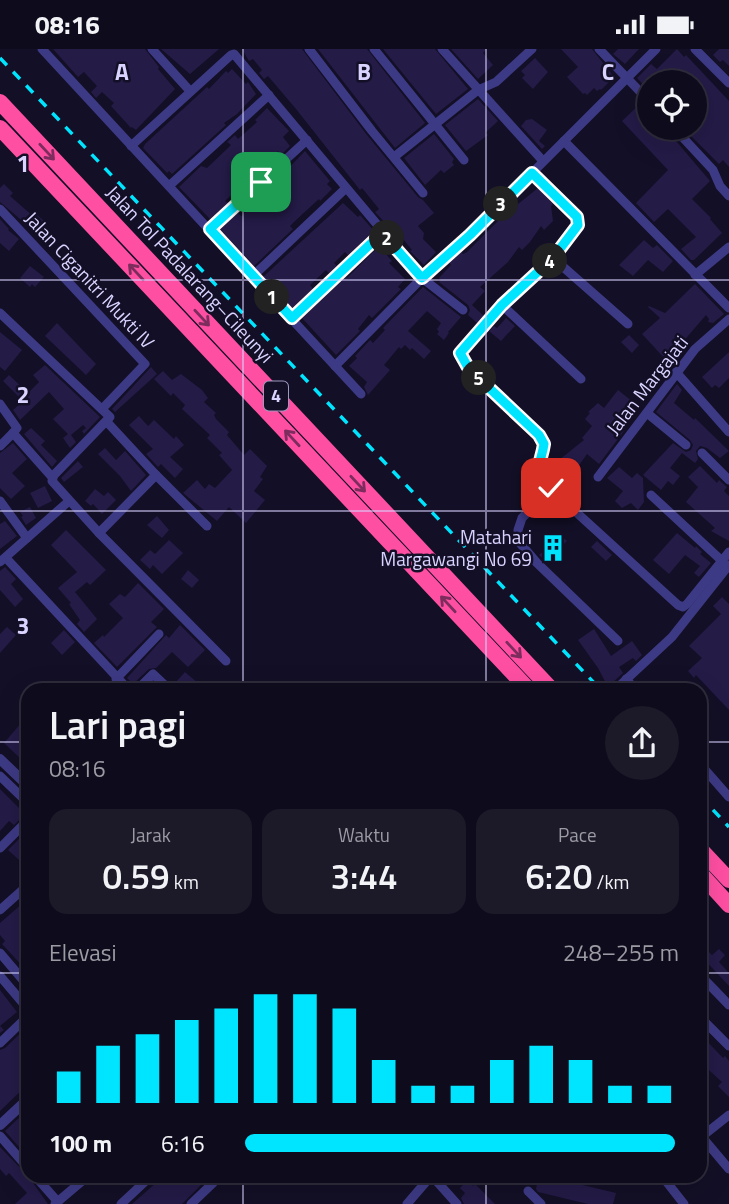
<!DOCTYPE html>
<html lang="id">
<head>
<meta charset="utf-8">
<style>
  body { margin:0; font-family:"Titillium Web",sans-serif; background:#1c1929; color:#f1f3f6; height:100vh; display:flex; flex-direction:column; font-size:26px; white-space:nowrap }
  * { box-sizing:border-box; margin:0 }
  p { font-size:23px; color:#9b9ba3 }
  .icon { flex:none; width:38px; height:38px; fill:none; stroke:currentColor; stroke-width:2; stroke-linecap:round; stroke-linejoin:round }
  .map { position:relative; flex:1; overflow:hidden }
  .drawer { position:absolute; left:21px; top:634px; width:686px; height:500px; display:flex; flex-direction:column; background:#0e0b1c; border-radius:21px; box-shadow:0 7px 28px #0002,0 0 0 2px #2e2b3b }
  .drawer>* { flex:none }
  .buttons { position:absolute; left:637px; top:21px; display:grid; gap:14px }
  .buttons a { display:grid; place-items:center; width:70px; height:70px; border-radius:50%; background:#0e0b1c; box-shadow:0 7px 28px #0002,0 0 0 2px #2e2b3b; font-size:35px }
  .pin { position:absolute; display:grid; place-items:center; width:60px; height:60px; color:#fff; margin:-30px; border-radius:14px; box-shadow:0 4px 10px #0006 }
  .km { position:absolute; width:35px; height:35px; margin:-18px; border-radius:50%; background:#222; color:#fff; font-size:19px; line-height:35px; text-align:center }
  .round { display:grid; place-items:center; flex:none; width:74px; height:74px; border-radius:37px; background:#1c1929 }
  .overview { display:flex; align-items:center; justify-content:space-between; height:119px; padding:0 28px }
  h1 { font-size:38px; font-weight:600; line-height:52px }
  .stats { display:grid; grid-template-columns:repeat(3,1fr); gap:10px; height:119px; padding:7px 28px }
  .stats div { display:grid; align-content:center; border-radius:18px; background:#1c1929; text-align:center }
  .stats b { font-size:35px; font-weight:600 }
  .stats small { font-size:19px; font-weight:400 }
  .stats p { font-size:19px }
  .chart { height:196px; padding:14px 28px }
  .chart p { display:flex; justify-content:space-between }
  .chart svg { width:100%; height:126px; margin-top:7px; stroke:#00e5ff; stroke-width:6 }
  ul { padding:0 28px; list-style:none; font-size:23px }
  li { display:grid; grid-template-columns:112px 84px 1fr; align-items:center; height:52px }
  li i { height:18px; border-radius:9px; background:#00e5ff }
  .status { display:flex; justify-content:space-between; align-items:center; height:49px; padding:0 35px; background:#0e0b1c; direction:ltr }
  .status svg { height:19px; fill:currentColor }
  .map>svg:first-child { display:block }
  .building { fill:#241b47 }
  .lines { fill:none; stroke-linecap:round; stroke-linejoin:round }
  .minor { stroke:#3d3a85; stroke-width:9 }
  .tertiary { stroke:#3d3a85; stroke-width:10 }
  .motorway { stroke:#ff4fa3; stroke-width:16 }
  .rail { stroke:#00e5ff; stroke-width:3.5; stroke-dasharray:10 9; stroke-linecap:butt }
  .oneway { stroke:#7d2c5e }
  .route-casing { stroke:#fff; stroke-width:14 }
  .route { stroke:#00e5ff; stroke-width:9 }
  .grid { fill:none; stroke:#d9d4ff; stroke-width:2; stroke-opacity:0.55 }
  .labels { text-anchor:middle; stroke-width:5; stroke-linejoin:round; paint-order:stroke }
  .shield { fill:#130f26; stroke:#9e99be; stroke-width:2 }
  .shield-label { font-size:18px; font-weight:bold; fill:#d9d4ff }
  .street-label { font-size:19px; fill:#d9d4ff; stroke:#130f26 }
  .poi-label { font-size:19px; fill:#d9d4ff; stroke:#130f26; text-anchor:end }
  .grid-label { font-size:23px; text-anchor:middle; font-weight:bold; fill:#d9d4ff; stroke:#130f26; stroke-width:5; stroke-linejoin:round; paint-order:stroke }
</style>
</head>
<body>
<div class="status"><b>08:16</b><svg viewBox="0 0 49 12"><path d="M0 12V9h3v3zM5 12V6h3v6zM10 12V3h3v9zM15 12V0h3v12zM26 1h20v11H26zM47 4h2v5h-2z"/></svg></div>
<div class="map">
<svg width="729" height="1155" viewBox="0 0 729 1155">
  <rect width="100%" height="100%" fill="#130f26"/>
  <g class="building">
    <path d="M53,0H145L159,18L158,20L175,40L136,81L132,78L131,79L111,57L114,54L102,43L96,49L91,43L97,37L84,23L78,28Z"/>
    <path d="M161,0H219L190,25Z"/>
    <path d="M242,0H302L367,86L418,148L423,151L434,164L418,177L424,184L423,190L436,203L424,216L410,202L412,201L394,179L392,180L387,176L375,163L379,160L362,139L360,141L296,60L268,27L264,30L259,24L262,21L253,10L249,12Z"/>
    <path d="M318,0H367L425,74L395,99Z"/>
    <path d="M383,0H435L468,40L436,65Z"/>
    <path d="M451,0H487L483,4L493,16L478,30Z"/>
    <path d="M561,0H592L614,28L601,41L600,40L597,42L594,39L587,46L585,44L583,45L567,28L578,18Z"/>
    <path d="M618,0H639L625,15L613,5Z"/>
    <path d="M677,0L684,8L686,6L729,52V118L723,111L719,115L684,80L695,79V33H649V42L637,29L651,15L657,20Z"/>
    <path d="M719,0H729V17L723,11L720,13L713,6Z"/>
    <path d="M535,9L548,23L533,40L522,29L525,26L521,22Z"/>
    <path d="M232,20L246,35L248,33L256,45L237,65L224,74L226,76L172,125L169,122L167,124L143,99L145,95L207,38L209,40L226,22L228,24Z"/>
    <path d="M478,50L498,72L485,84L488,86L466,102L445,76Z"/>
    <path d="M641,54L649,59V79H665L710,132L692,150L711,169L710,170L722,184L694,211H691L681,200L696,188L668,160L654,173L636,154L668,121L622,72Z"/>
    <path d="M267,59L289,82L283,88L290,97L281,106L278,102L261,118L264,121L255,129L253,126L225,152L228,154L210,170L179,138L201,117L207,119L231,96L227,93L235,86L238,90L257,73L255,71Z"/>
    <path d="M532,70L547,81L539,92L545,97L542,100L521,77L526,71Z"/>
    <path d="M434,85L454,110L452,113L454,116L444,124L441,121L425,136L404,109Z"/>
    <path d="M305,102L330,132L327,135L332,140L320,152L319,150L296,171L290,177L293,180L254,217L220,180L238,164L241,167L253,157L268,143L265,139L274,131L275,133Z"/>
    <path d="M4,135L13,144L10,147L34,168L37,166L48,175L39,186L0,153V139Z"/>
    <path d="M538,139L553,155L551,157L553,172L544,181L541,177L530,193L522,201L519,198L508,213L480,238L485,242L472,256L484,267L477,274L468,266L470,261L468,256L439,233L441,231L439,229L451,216L449,214L461,203L463,205L467,203L516,154L518,155Z"/>
    <path d="M343,154L358,168L360,166L374,182L348,206L345,203L334,214L337,217L329,224L326,221L310,236L313,240L292,259L263,228Z"/>
    <path d="M0,170L9,180L8,181L19,190L9,202L0,194Z"/>
    <path d="M644,191L653,199L657,196L673,212L663,223L648,211L633,227L619,216Z"/>
    <path d="M379,197L392,212L389,214L405,230L398,238L401,240L372,269L369,266L358,280L360,282L336,306L302,269L346,228L347,229Z"/>
    <path d="M30,217L44,228L35,238L32,235L30,238L20,229Z"/>
    <path d="M695,235L724,265L713,274L708,273L709,270L706,266L681,295L684,297L667,312L642,285L660,269L648,258L649,257L665,264Z"/>
    <path d="M423,238L461,268L448,283L449,284L444,291L437,285L439,283L437,280L441,274L427,262L408,282L431,302L424,310L412,299L410,301L405,296L401,300L399,298L384,316L390,321L368,346L364,338L367,333L349,317L357,309L355,307L370,291L373,294L385,281L383,279Z"/>
    <path d="M506,269L515,277L501,292L489,282L494,277L497,279Z"/>
    <path d="M57,274L96,315L86,326L45,287Z"/>
    <path d="M0,283L22,301L5,322L0,318Z"/>
    <path d="M629,286L639,296L632,304L621,293Z"/>
    <path d="M729,303V329L719,339L715,336L712,339L702,328Z"/>
    <path d="M45,316L100,368L84,385L82,382L86,379L83,376L71,386L76,393L70,399L63,389L68,385L53,370L64,360L49,343L20,371L13,361L23,352L3,332L9,326L28,344L39,333L33,326Z"/>
    <path d="M151,318L157,325L115,363L112,360Z"/>
    <path d="M163,322L172,331L181,325L202,341L208,349L204,353L216,364L214,366L216,370L229,383L227,386L244,406L250,400L267,417L260,428L263,430L254,442L265,451L246,474L229,458L217,472L183,444L197,431L205,440L209,435L215,439L232,421L219,406L222,404L207,389L210,386L182,360L185,356L173,344L171,347L154,330Z"/>
    <path d="M677,335L682,341L674,354L694,371L695,369L729,402L720,409L707,399L700,397L696,402L698,410L695,414L682,404L670,419L680,427L673,436L668,432L661,441L643,426L673,394L686,403L691,401L693,396L690,391L656,363Z"/>
    <path d="M618,341L638,357L624,376L621,380L624,382L599,415L587,405L575,422L559,411L584,391L582,389L592,377L585,370L590,364L588,363L598,354L604,359Z"/>
    <path d="M139,367L148,377L154,371L174,390L176,387L184,396L170,408L183,420L175,429L161,415L158,418L146,405L153,400L129,376Z"/>
    <path d="M31,379L45,392L41,396L57,412L52,418L24,385Z"/>
    <path d="M13,394L27,410L12,424L25,437L11,450L0,439V404Z"/>
    <path d="M105,399L116,411L125,402L146,426L131,442L120,427L98,405Z"/>
    <path d="M78,412L83,418L64,433L61,429Z"/>
    <path d="M700,417L717,434L719,431L727,438L724,442L729,447V492L711,482L715,479L686,453L698,438L688,428Z"/>
    <path d="M619,418L632,429L637,424L643,429L644,453L638,461L631,454L622,459L615,452L623,442L607,429Z"/>
    <path d="M45,437L52,452L38,459L30,444Z"/>
    <path d="M95,440L104,447L108,443L116,451L102,465L93,455L91,457L85,452Z"/>
    <path d="M30,458L36,469L26,476L21,468L23,467L20,463Z"/>
    <path d="M157,467L169,481L162,489L147,476Z"/>
    <path d="M5,472L17,487L0,500V475Z"/>
    <path d="M66,481L106,521L90,536L87,533L75,543L97,570L84,583L77,575L80,571L69,555L71,554L58,539L77,523L51,496Z"/>
    <path d="M677,484L695,499L696,497L702,503L700,505L711,514L699,528L694,524L700,517L685,506L669,525L653,511Z"/>
    <path d="M561,487L567,492L546,512L539,506Z"/>
    <path d="M169,491L183,504L162,525L153,516L150,520L140,511L150,501L155,505Z"/>
    <path d="M597,492L612,506L606,512L591,498Z"/>
    <path d="M5,518L16,530L11,535L23,550L15,558L0,541V522Z"/>
    <path d="M188,521L199,531L192,539L181,530Z"/>
    <path d="M138,534L164,560L151,573L157,578L117,618L94,594L103,586L104,588L123,569L109,555L120,545L125,548Z"/>
    <path d="M722,548L729,555V661L696,626L694,629L688,622L702,609L689,597L721,565L713,557Z"/>
    <path d="M180,576L205,601L188,618L172,603L156,619L149,620L133,635L127,629L166,586L169,589Z"/>
    <path d="M7,578L16,586L0,604V585Z"/>
    <path d="M594,580L611,607L632,592L642,606L636,612L633,609L619,618L623,624L611,635L609,640L598,619L578,591Z"/>
    <path d="M64,581L75,593L62,606L51,594Z"/>
    <path d="M185,623L205,640H176L174,635Z"/>
    <path d="M28,666V700L20,709L4,694Z"/>
    <path d="M0,740L25,765L14,776L9,772L0,782Z"/>
    <path d="M28,781V819L8,801Z"/>
    <path d="M23,854L28,860V923L2,895L5,892L0,886V874Z"/>
    <path d="M700,894L712,906L719,900L725,906L719,913L729,924V937L700,906Z"/>
    <path d="M0,941L17,963L0,977L4,981L0,984Z"/>
    <path d="M28,977V1035L0,1062V1001L5,999Z"/>
    <path d="M700,985L723,1009L725,1007L729,1012V1048L718,1037L722,1033L700,1013Z"/>
    <path d="M22,1066L28,1074V1090L19,1098L5,1082Z"/>
    <path d="M0,1098L28,1127L48,1155H15L27,1144L9,1124L6,1127L0,1120Z"/>
    <path d="M164,1127H207L206,1131L182,1155H132Z"/>
    <path d="M545,1127L616,1144L613,1155H588L538,1143L536,1140L538,1130L544,1132Z"/>
    <path d="M468,1131L473,1137L475,1135L495,1155H464L461,1149L465,1144L460,1139Z"/>
  </g>
  <g class="lines">
    <g class="minor">
      <path d="M42,0L361,345"/>
      <path d="M152,0L190,42"/>
      <path d="M309,0L372,82L423,144"/>
      <path d="M374,0L464,111"/>
      <path d="M442,0L543,112"/>
      <path d="M599,0L649,52"/>
      <path d="M695,0L729,34"/>
      <path d="M674,79L713,121L720,137L729,147"/>
      <path d="M564,92L729,259"/>
      <path d="M131,97L231,6L234,5L422,229L463,261"/>
      <path d="M394,108L478,41L496,33L532,0"/>
      <path d="M532,124L577,168L578,176C544,221 501,258 462,300L460,304L469,320L539,386L544,395C542,409 534,420 543,433L678,556L683,558L687,555L729,503"/>
      <path d="M169,137L269,46"/>
      <path d="M0,160L145,315L102,360"/>
      <path d="M210,180L307,91"/>
      <path d="M553,209L628,275"/>
      <path d="M695,226L729,198"/>
      <path d="M253,227L345,140"/>
      <path d="M502,256L581,330"/>
      <path d="M0,264L110,368L54,426L52,432L99,484L226,612"/>
      <path d="M292,269L382,184"/>
      <path d="M335,317L422,229L470,186L656,0"/>
      <path d="M676,323L729,383"/>
      <path d="M0,355L17,379L13,384"/>
      <path d="M647,364L686,396"/>
      <path d="M13,384L52,428"/>
      <path d="M0,397L13,384"/>
      <path d="M702,404L729,431"/>
      <path d="M156,426L207,477"/>
      <path d="M598,428L695,300L729,270"/>
      <path d="M551,439L522,469L518,481L519,493L537,514L618,592"/>
      <path d="M651,446L721,511"/>
      <path d="M0,452L27,489"/>
      <path d="M99,484L156,426L107,373"/>
      <path d="M6,509L128,640"/>
      <path d="M0,513L69,452"/>
      <path d="M116,630L159,585"/>
      <path d="M626,630L635,640"/>
      <path d="M138,640L153,625L169,640"/>
      <path d="M616,640L672,588L729,516"/>
      <path d="M700,715L729,748"/>
      <path d="M0,727L28,754"/>
      <path d="M0,799L28,771"/>
      <path d="M0,861L28,836"/>
      <path d="M0,904L28,937"/>
      <path d="M700,926L729,956"/>
      <path d="M0,927L28,960"/>
      <path d="M700,968L729,997"/>
      <path d="M0,994L28,967"/>
      <path d="M0,1087L28,1119"/>
      <path d="M702,1088L729,1120"/>
      <path d="M700,1089L729,1066"/>
      <path d="M35,1127L58,1153"/>
      <path d="M432,1127L457,1155"/>
      <path d="M662,1127L684,1155"/>
      <path d="M528,1142L541,1155"/>
      <path d="M55,1155L88,1127"/>
      <path d="M121,1155L151,1127"/>
      <path d="M191,1155L213,1134L214,1127"/>
      <path d="M407,1155L431,1127"/>
    </g>
    <g class="tertiary">
      <path d="M0,710L28,737"/>
      <path d="M0,1076L28,1050"/>
    </g>
    <g class="motorway">
      <path d="M0,53L551,640"/>
      <path d="M0,79L528,640"/>
      <path d="M700,800L729,831"/>
      <path d="M700,824L729,856"/>
    </g>
    <g class="rail">
      <path d="M0,9L600,640"/>
      <path d="M700,747L729,778"/>
    </g>
  </g>
  <defs><path id="oneway-shaft" d="M-6 0H5M1.5-3L5.5 0L1.5 3" fill="none" stroke-width="1.6" stroke-linecap="round" stroke-linejoin="round" transform="scale(1.75)"/></defs>
  <g class="oneway">
    <use href="#oneway-shaft" transform="translate(47 103) rotate(47)"/>
    <use href="#oneway-shaft" transform="translate(136 223) rotate(-133)"/>
    <use href="#oneway-shaft" transform="translate(202 269) rotate(47)"/>
    <use href="#oneway-shaft" transform="translate(292 389) rotate(-133)"/>
    <use href="#oneway-shaft" transform="translate(358 435) rotate(47)"/>
    <use href="#oneway-shaft" transform="translate(448 555) rotate(-133)"/>
    <use href="#oneway-shaft" transform="translate(514 601) rotate(47)"/>
  </g>
  <g class="lines">
    <defs>
      <path id="route" d="M261,133L210,180L292,269L382,184L422,229L470,186L532,124L577,168L578,176L553,209L502,256L460,304L469,320L539,386L544,395C541,416 531,422 551,439"/>
    </defs>
    <use href="#route" class="route-casing"/>
    <use href="#route" class="route"/>
  </g>
  <path class="grid" d="M243,0V640M486,0V640M0,231H729M0,462H729M0,693H28M700,693H729M0,924H28M700,924H729M243,1127V1155M486,1127V1155"/>
  <defs>
    <symbol id="building-bare" viewBox="-9 -9 18 18"><path d="M-4-6H4V6H1V3H-1V6H-4ZM-2.5-4.3h1.7v1.8h-1.7ZM.8-4.3h1.7v1.8H.8ZM-2.5-1h1.7V.8h-1.7ZM.8-1h1.7V.8H.8Z" fill="#00e5ff" stroke="#130f26" stroke-width="2.5" paint-order="stroke"/></symbol>
  </defs>
  <g fill-rule="evenodd">
    <use href="#building-bare" x="534" y="480" width="38" height="38"/>
  </g>
  <g class="labels">
    <rect class="shield" x="264" y="332.5" width="24" height="29" rx="5"/>
    <g class="shield-label">
      <text x="276" y="353">4</text>
    </g>
    <g class="street-label">
      <text transform="translate(190 225) rotate(47)" y="7">Jalan Tol Padalarang–Cileunyi</text>
      <text transform="translate(90 231) rotate(47)" y="7">Jalan Ciganitri Mukti IV</text>
      <text transform="translate(647 336) rotate(-52)" y="7">Jalan Margajati</text>
    </g>
    <g class="poi-label">
      <text x="532" y="495">Matahari<tspan x="532" dy="22">Margawangi No 69</tspan></text>
    </g>
  </g>
  <g class="grid-label">
    <text x="122" y="31">A</text>
    <text x="364" y="31">B</text>
    <text x="608" y="31">C</text>
    <text x="23" y="123">1</text>
    <text x="23" y="354">2</text>
    <text x="23" y="585">3</text>
  </g>
</svg>
<div class="buttons">
<a><svg class="icon" aria-label="locate" viewBox="0 0 24 24"><circle cx="12" cy="12" r="6"/><path d="M12 2v4M12 18v4M2 12h4M18 12h4"/></svg></a>
</div>
<div class="pin" style="left:261px;top:133px;background:#1e9e55"><svg class="icon" aria-label="arrive" viewBox="0 0 24 24"><path d="M6 21V4h12l-3 4 3 4H6"/></svg></div>
<div class="pin" style="left:551px;top:439px;background:#d93025"><svg class="icon" aria-label="check" viewBox="0 0 24 24"><path d="M5 12l5 5 9-10"/></svg></div>
<b class="km" style="left:272px;top:248px">1</b>
<b class="km" style="left:387px;top:189px">2</b>
<b class="km" style="left:501px;top:155px">3</b>
<b class="km" style="left:550px;top:212px">4</b>
<b class="km" style="left:479px;top:329px">5</b>
<section class="drawer">
<div class="overview"><div><h1>Lari pagi</h1><p>08:16</p></div><a class="round"><svg class="icon" aria-label="share" viewBox="0 0 24 24"><path d="M12 15V3M7 8l5-5 5 5M5 13v7h14v-7"/></svg></a></div>
<div class="stats">
<div><p>Jarak</p><b>0.59<small> km</small></b></div>
<div><p>Waktu</p><b>3:44</b></div>
<div><p>Pace</p><b>6:20<small> /km</small></b></div>
</div>
<div class="chart"><p><span>Elevasi</span>248–255 m</p>
<svg viewBox="0 0 160 44" preserveAspectRatio="none"><path d="M5 44V33M15 44V24M25 44V20M35 44V15M45 44V11M55 44V6M65 44V6M75 44V11M85 44V29M95 44V38M105 44V38M115 44V29M125 44V24M135 44V29M145 44V38M155 44V38"/></svg>
</div>
<ul>
<li><b>100 m</b>6:16<i style="width:99%"></i></li>
</ul>
</section>
</div>
</body>
</html>
